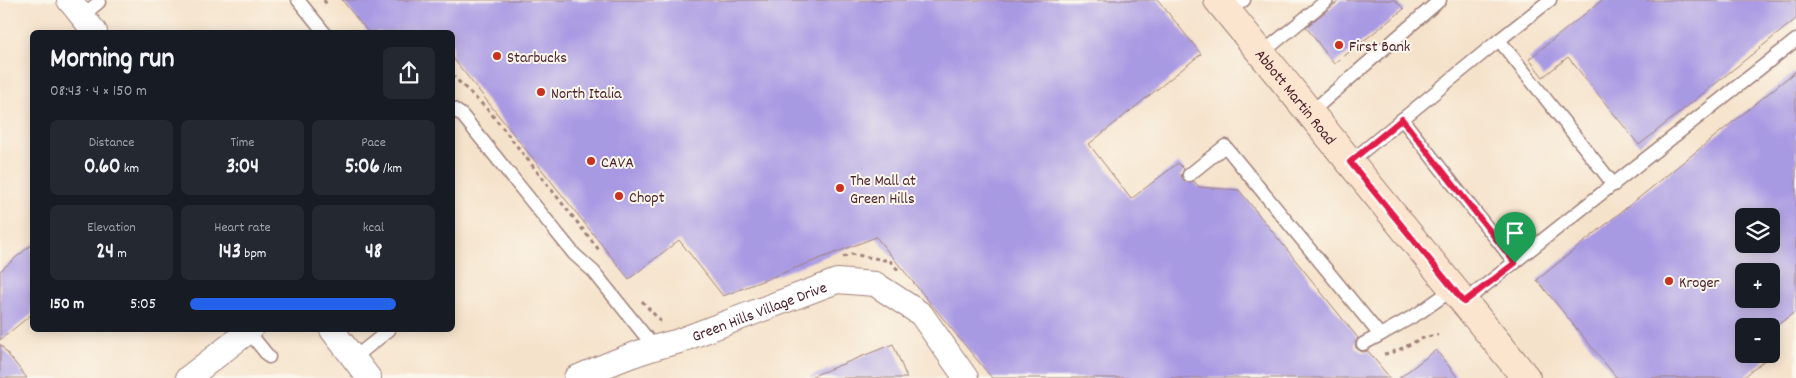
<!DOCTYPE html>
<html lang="en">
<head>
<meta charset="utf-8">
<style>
  body { margin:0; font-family:Dekko,sans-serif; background:#242831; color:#f1f3f6; height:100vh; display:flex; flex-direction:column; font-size:19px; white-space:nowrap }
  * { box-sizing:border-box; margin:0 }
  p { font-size:16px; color:#9ea1a6 }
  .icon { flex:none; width:28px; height:28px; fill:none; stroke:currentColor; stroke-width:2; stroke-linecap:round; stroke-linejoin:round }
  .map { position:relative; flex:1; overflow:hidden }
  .sheet { position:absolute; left:30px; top:30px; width:425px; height:302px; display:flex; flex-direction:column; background:#171b24; border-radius:8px; box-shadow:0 2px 12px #0003 }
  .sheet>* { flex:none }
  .buttons { position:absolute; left:1735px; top:208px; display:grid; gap:10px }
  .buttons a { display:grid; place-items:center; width:45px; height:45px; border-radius:8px; background:#171b24; box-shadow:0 2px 12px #0003; font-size:25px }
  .pin { position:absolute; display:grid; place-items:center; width:42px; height:42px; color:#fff; margin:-51px -21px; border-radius:50% 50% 50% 0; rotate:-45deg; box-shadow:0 0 5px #0007 }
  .pin .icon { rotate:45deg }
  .round { display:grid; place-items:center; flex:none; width:52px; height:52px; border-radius:8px; background:#242831 }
  .overview { display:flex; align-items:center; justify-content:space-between; height:85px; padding:0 20px }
  h1 { font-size:28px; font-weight:700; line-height:38px }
  .stats { display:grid; grid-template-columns:repeat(3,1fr); gap:8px; height:85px; padding:5px 20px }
  .stats div { display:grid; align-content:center; border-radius:8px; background:#242831; text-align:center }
  .stats b { font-size:21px; font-weight:700 }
  .stats small { font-size:14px; font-weight:400 }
  .stats p { font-size:14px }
  ul { padding:0 20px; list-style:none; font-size:16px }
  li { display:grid; grid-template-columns:80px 60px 1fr; align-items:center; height:38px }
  li i { height:12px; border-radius:6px; background:#2563eb }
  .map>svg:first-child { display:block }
  .building { fill:#a899e3; fill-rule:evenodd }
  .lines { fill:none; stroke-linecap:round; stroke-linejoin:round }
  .service-casing { stroke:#a0807a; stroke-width:15 }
  .minor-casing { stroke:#a0807a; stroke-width:26 }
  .secondary-casing { stroke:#a0807a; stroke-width:30 }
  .path { stroke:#a0807a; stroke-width:3; stroke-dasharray:4 4; stroke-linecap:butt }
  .service { stroke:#fff; stroke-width:12 }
  .minor { stroke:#fff; stroke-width:24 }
  .secondary { stroke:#fbe5cf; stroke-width:28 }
  .route-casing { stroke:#fff; stroke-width:10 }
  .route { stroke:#e11d48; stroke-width:6 }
  .poi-dot { fill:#c8321e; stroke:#fbf7ec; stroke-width:2 }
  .labels { text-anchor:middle; stroke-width:4; stroke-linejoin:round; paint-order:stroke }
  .poi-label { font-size:16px; fill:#4a1f2b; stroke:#fbf7ec; text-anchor:start }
  .street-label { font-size:16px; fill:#4a1f2b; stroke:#fbf7ec }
</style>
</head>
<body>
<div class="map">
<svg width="1796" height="378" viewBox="0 0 1796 378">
  <rect width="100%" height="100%" fill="#fbf7ec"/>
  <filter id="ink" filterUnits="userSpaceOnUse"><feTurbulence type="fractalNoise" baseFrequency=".02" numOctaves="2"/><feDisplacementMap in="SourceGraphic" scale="10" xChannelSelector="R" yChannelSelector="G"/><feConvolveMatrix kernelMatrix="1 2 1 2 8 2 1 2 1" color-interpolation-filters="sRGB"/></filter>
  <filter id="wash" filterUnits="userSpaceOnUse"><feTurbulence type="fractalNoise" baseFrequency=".0096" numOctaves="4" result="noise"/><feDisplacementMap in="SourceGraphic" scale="20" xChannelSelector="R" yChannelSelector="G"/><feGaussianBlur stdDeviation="1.12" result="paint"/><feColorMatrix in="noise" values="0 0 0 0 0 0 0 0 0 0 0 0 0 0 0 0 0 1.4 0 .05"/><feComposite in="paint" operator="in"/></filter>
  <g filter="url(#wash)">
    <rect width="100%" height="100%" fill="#f5e2ca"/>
    <g id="blocks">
      <g class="building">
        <path d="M342,0H1158L1201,54L1089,144L1131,199L1178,163L1184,169L1181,176L1186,182L1194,181L1199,187L1239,190L1358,338L1355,343L1356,348L1362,352L1368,351L1390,378H992L876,237L723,296L679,240L629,279L452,57V32H368Z"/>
        <path d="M1340,0H1395L1404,9L1334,64L1306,27Z"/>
        <path d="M1602,0H1796V19L1639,145L1568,57L1543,77L1529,59Z"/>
        <path d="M1796,71V311L1771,330V326H1744V354H1762L1766,359L1743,378H1617L1537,280ZM1744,216H1771V244H1744ZM1744,271H1771V299H1744Z"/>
        <path d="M32,244V314L0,340V271Z"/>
        <path d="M0,344L27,378H0Z"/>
        <path d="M893,344L907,378H810V377Z"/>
        <path d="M1436,350L1458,378H1399Z"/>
      </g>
    </g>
  </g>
  <g filter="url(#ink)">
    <use href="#blocks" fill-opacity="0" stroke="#a0807a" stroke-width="1"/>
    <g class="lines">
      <defs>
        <g id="service">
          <path d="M298,0L324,32"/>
          <path d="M1228,12L1244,0"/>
          <path d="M82,16L99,2"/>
          <path d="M1499,40L1550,0"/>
          <path d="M1262,53L1327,0"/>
          <path d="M452,108L462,115L574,254L594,272L654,347"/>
          <path d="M1310,113L1440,0"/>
          <path d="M1402,119L1515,263"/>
          <path d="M1350,162L1499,40L1614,185"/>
          <path d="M1189,175L1225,146L1380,335L1419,313L1453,289"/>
          <path d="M1464,302L1796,40"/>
          <path d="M248,331L269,357"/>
          <path d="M1363,344L1380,335"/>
          <path d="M354,358L389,330"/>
        </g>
        <g id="minor">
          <path d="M69,0L95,32"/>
          <path d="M332,330L369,378"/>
          <path d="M188,378L250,330"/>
          <path id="s1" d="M576,378C609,364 641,350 676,342L837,281L875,284L921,314L966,378"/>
        </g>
        <g id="secondary">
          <path id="s2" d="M1218,0L1526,378"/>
        </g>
      </defs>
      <use href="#service" class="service-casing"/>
      <use href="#minor" class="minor-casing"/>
      <use href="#secondary" class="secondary-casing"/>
      <g class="path">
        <path d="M324,0L328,7"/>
        <path d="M452,75L490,112L599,250"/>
        <path d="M843,257L851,254L890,261L899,271"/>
        <path d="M642,301L661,322"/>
        <path d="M1384,354C1405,351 1417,336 1438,335"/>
      </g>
      <use href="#service" class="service"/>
      <use href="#minor" class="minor"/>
      <use href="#secondary" class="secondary"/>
    </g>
  </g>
  <g class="lines" filter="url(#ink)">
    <defs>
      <path id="route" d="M1402,119L1515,263L1464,302L1350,162Z"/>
    </defs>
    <use href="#route" class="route-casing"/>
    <use href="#route" class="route"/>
  </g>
  <g class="poi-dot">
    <circle cx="1339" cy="45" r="5"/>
    <circle cx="497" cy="56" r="5"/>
    <circle cx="541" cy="92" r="5"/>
    <circle cx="591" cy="161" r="5"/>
    <circle cx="840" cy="188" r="5"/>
    <circle cx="619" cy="196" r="5"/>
    <circle cx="1669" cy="281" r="5"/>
  </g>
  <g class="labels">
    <g class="poi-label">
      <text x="1349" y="51">First Bank</text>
      <text x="507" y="62">Starbucks</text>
      <text x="551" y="98">North Italia</text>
      <text x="601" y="167">CAVA</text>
      <text x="850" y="185">The Mall at<tspan x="850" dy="18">Green Hills</tspan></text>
      <text x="629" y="202">Chopt</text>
      <text x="1679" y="287">Kroger</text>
    </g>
    <g class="street-label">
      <text dy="6" stroke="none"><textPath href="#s2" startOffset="124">Abbott Martin Road</textPath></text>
      <text dy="6" stroke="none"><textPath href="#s1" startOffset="195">Green Hills Village Drive</textPath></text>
    </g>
  </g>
</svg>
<div class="buttons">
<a><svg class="icon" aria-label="layers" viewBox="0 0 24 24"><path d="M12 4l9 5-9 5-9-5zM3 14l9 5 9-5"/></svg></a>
<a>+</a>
<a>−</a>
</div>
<div class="pin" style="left:1515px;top:263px;background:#1e9e55"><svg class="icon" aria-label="arrive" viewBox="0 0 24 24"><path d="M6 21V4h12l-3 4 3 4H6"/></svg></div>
<section class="sheet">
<div class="overview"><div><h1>Morning run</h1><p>08:43 · 4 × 150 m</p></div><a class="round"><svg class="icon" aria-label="share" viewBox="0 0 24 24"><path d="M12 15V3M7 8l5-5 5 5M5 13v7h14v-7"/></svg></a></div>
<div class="stats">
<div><p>Distance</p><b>0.60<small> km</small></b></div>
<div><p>Time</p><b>3:04</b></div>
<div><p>Pace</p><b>5:06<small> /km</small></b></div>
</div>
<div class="stats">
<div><p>Elevation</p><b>24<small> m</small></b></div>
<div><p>Heart rate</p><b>143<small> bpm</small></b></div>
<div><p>kcal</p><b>48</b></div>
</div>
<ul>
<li><b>150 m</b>5:05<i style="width:84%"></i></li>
</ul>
</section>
</div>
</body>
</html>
